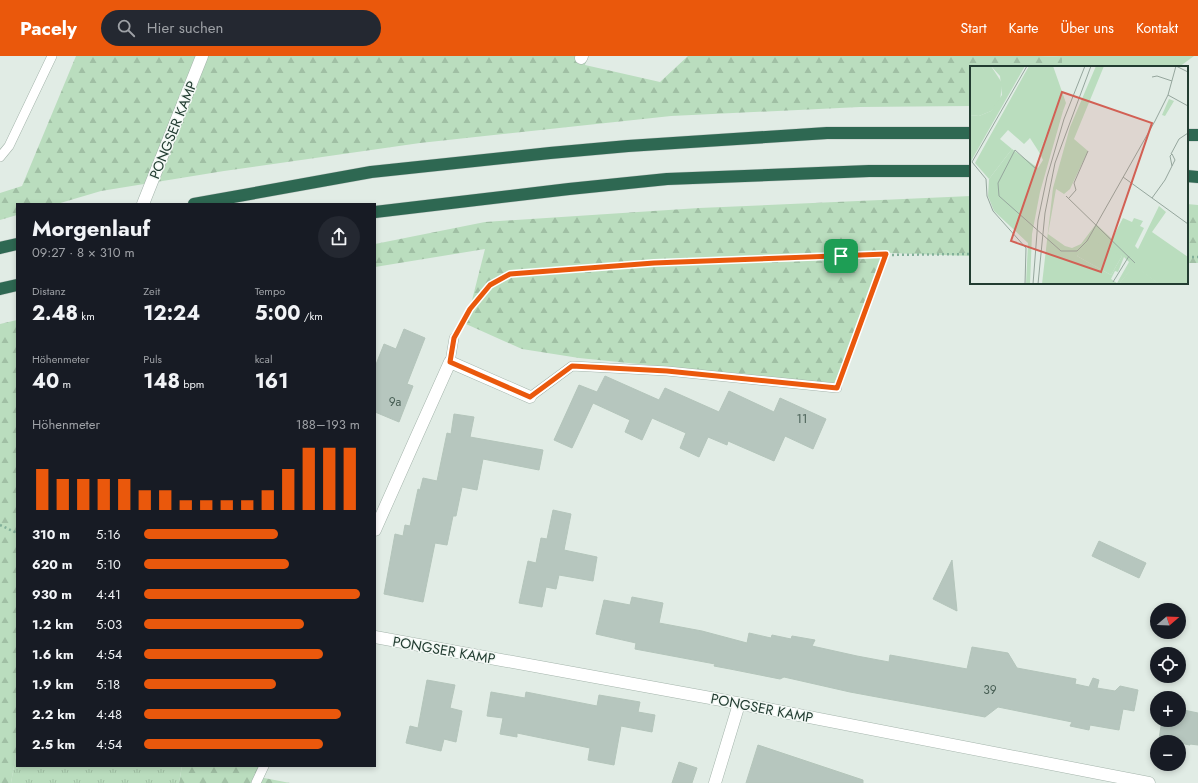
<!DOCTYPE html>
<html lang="de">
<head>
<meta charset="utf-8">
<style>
  body { margin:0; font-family:Jost,sans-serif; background:#242831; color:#f1f3f6; height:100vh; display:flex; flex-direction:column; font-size:15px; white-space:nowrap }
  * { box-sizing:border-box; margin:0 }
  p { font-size:13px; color:#9ea1a6 }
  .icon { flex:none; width:22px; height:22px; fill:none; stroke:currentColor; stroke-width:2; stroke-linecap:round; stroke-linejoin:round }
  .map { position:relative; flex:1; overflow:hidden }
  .side { position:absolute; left:16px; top:147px; width:360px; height:564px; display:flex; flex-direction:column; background:#171b24; border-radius:0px; box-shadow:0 2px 6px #0003 }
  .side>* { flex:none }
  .needle { width:26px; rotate:71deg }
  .buttons { position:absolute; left:1150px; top:547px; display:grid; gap:8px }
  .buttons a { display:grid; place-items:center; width:36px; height:36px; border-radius:50%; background:#171b24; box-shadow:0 2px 6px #0003; font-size:20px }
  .pin { position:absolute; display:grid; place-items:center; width:34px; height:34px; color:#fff; margin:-17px; border-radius:8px; box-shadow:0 2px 6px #0006 }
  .round { display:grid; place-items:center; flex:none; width:42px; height:42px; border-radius:21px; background:#242831 }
  .overview { display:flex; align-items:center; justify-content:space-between; height:68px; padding:0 16px }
  h1 { font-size:22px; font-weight:700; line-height:30px }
  .figures { display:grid; grid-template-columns:repeat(3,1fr); gap:6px; height:68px; padding:4px 16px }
  .figures div { display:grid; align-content:center }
  .figures b { font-size:20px; font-weight:700 }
  .figures small { font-size:11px; font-weight:400 }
  .figures p { font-size:11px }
  .chart { height:112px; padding:8px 16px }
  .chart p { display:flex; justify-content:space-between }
  .chart svg { width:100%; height:72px; margin-top:4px; stroke:#ea580c; stroke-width:6 }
  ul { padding:0 16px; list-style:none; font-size:13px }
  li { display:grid; grid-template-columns:64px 48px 1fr; align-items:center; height:30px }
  li i { height:10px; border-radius:5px; background:#ea580c }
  header { display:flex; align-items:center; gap:24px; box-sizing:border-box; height:56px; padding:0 20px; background:#ea580c; color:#fff }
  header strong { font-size:19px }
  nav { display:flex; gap:22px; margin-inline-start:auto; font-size:14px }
  .search { width:280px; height:36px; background:#242831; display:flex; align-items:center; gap:10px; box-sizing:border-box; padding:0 14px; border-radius:22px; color:#9ea1a6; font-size:15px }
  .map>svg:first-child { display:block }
  .grass { fill:#baddbe }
  .forest { fill:url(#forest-firs) }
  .park { fill:url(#park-tufts) }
  .building { fill:#b6c6be; stroke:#b4c5bb }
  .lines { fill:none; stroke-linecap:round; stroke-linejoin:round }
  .service-casing { stroke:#a4b4ab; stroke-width:10 }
  .minor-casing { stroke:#a4b4ab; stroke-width:13 }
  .motorway-casing { stroke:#c1c8c5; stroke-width:13 }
  .path { stroke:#82af99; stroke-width:2.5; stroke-dasharray:2 3; stroke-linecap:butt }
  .service { stroke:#fff; stroke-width:9 }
  .minor { stroke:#fff; stroke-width:12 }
  .motorway { stroke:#2e6852; stroke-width:12 }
  .route-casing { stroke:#fff; stroke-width:8 }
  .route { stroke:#ea580c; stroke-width:5 }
  .labels { text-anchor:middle; stroke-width:3; stroke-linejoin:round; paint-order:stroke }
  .number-label { font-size:12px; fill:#475e54 }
  .street-label { font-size:14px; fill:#223c31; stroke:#f2f8f4 }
  .inset-road { fill:none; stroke:#95a69d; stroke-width:1 }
  .view { fill:#d26054; fill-opacity:0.15; stroke:#d26054; stroke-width:2 }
  .inset-edge { fill:none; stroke:#223c31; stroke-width:2 }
</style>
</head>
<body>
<header>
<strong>Pacely</strong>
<div class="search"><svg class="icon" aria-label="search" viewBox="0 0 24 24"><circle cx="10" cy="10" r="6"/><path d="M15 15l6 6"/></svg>Hier suchen</div>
<nav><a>Start</a><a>Karte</a><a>Über uns</a><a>Kontakt</a></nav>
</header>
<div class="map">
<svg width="1198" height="727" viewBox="0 0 1198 727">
  <defs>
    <pattern id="forest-firs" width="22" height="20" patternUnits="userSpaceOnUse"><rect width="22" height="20" fill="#baddbe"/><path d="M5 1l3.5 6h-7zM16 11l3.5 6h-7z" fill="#a0bfa4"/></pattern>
    <pattern id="park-tufts" width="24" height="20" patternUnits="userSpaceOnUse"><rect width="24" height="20" fill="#baddbe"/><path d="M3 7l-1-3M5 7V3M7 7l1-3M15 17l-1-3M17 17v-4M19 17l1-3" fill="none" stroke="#a0bfa4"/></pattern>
  </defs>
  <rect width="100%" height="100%" fill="#e1ece5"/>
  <path class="grass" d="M1039,0H1194L1179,11H1062V1Z"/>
  <g class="forest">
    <path d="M76,0H588L585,9L660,26L688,0H1039L1062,1V11H971V50L860,51L671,60L420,87L224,115L101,135L57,148H17V159L0,164V137L22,130Z"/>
    <path d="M971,140V200L889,197L864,260L834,328L579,302L522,293L466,268L485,193L375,211V188L485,166L699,152Z"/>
    <path d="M1187,148L1198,149V207H1187Z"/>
    <path d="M17,264V692L11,727H0V268Z"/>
    <path d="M182,710H264L259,721L290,727H179Z"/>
  </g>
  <path class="park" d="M17,692V710H182L179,727H11Z"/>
  <g class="building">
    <path d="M404,273L425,282L407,328L413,330L399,366L375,356V311L384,288L396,293Z"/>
    <path d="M605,320L659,344L665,332L719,356L729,335L774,356L780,342L826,363L813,393L785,380L774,405L728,385L727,389L708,381L699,401L680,392L686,377L652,362L642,384L625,376L630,364L593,347L572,392L554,384L579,329L597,336Z"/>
    <path d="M454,358L474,361L470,381L543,394L539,414L483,403L477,434L462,431L456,460H453L447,489L435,487L423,546L384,538L395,478L403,480L405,469L410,470L418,433L420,434L423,422L437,425L447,377L451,378Z"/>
    <path d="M553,454L571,458L564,494L597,501L593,525L559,519L556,533L546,531L542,551L519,547L528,505L536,507L541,482L547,483Z"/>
    <path d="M1099,485L1146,507L1139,522L1092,500Z"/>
    <path d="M952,504L957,555L933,543Z"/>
    <path d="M632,541L663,547L659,567L702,575L747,587L749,577L771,582L772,579L791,583L792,580L815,584L812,590L857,600L889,606L890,599L967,613L972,591L1008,597L1017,612L1076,623L1075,628L1089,631L1093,622L1099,624L1097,632L1115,635L1120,630L1138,634L1134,655L1123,653L1119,674L1090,669L1089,674L1070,670L1072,666L998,651L985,661L850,636L784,621L780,623L730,613L714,610L715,608L635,593L636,587L596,578L604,544L630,549Z"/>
    <path d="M427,624L455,629L450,652L462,655L456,686L444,683L441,695L406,687L410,670L418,672Z"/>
    <path d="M491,636L525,642L526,636L597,650L599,639L640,646L638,656L655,659L652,676L621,670L614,709L588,704L590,692L517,677V681L500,678L503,662L487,660Z"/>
    <path d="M1179,653L1198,657V689L1190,688V689L1179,687V686L1159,683L1162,664H1179Z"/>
    <path d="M758,689L863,724V727H746Z"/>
    <path d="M679,706L697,712L692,727H672Z"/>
  </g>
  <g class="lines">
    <defs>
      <g id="service">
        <path d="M0,101L9,90L52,0"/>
        <path d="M450,306L454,282"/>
        <path d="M530,341L572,310L667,315L837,332"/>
        <path d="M256,727L264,710"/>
      </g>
      <g id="minor">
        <path d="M581,2L582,0"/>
        <path d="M143,148L202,0"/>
        <path d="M375,474L415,384L450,306L530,341"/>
        <path d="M375,581L716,643L1149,727"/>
        <path d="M715,727L739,648"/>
      </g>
      <g id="motorway">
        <path d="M1187,79H1198"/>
        <path d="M1187,120L1198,121"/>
        <path d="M194,148L371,116L550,97L628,90L827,77H971"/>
        <path d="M375,156L569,133L667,123L869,115H971"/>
        <path d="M0,192L17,188"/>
        <path d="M0,233L17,229"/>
      </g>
    </defs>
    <use href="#service" class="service-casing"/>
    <use href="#minor" class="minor-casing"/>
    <use href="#motorway" class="motorway-casing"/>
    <g class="path">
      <path d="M1187,201H1198"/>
      <path d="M461,269L470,253L490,229L510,218L654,207L886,199L971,198"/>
      <path d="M842,318L886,199"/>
      <path d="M0,469L17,477"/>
    </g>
    <use href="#service" class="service"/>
    <use href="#minor" class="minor"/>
    <use href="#motorway" class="motorway"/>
  </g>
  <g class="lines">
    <defs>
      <path id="route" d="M886,198L837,332L667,315L572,310L530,341L450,306L454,282L470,253L490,229L510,218L654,207Z"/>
    </defs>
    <use href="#route" class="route-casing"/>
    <use href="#route" class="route"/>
  </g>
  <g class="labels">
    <g class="number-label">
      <text x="395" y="350">9a</text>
      <text x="802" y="367">11</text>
      <text x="990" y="638">39</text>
    </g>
    <g class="street-label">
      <text transform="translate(173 74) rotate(-68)" y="5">PONGSER KAMP</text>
      <text transform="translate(444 594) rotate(10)" y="5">PONGSER KAMP</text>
      <text transform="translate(762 652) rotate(11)" y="5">PONGSER KAMP</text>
    </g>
  </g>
  <g transform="translate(970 10)">
    <rect width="218" height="218" fill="#e1ece5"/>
    <path d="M0,0H21L32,17L30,36L21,45L9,50L0,49ZM59,0H83L96,37L93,45L87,44L69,86L60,72L54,78L38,64L30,73L42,83L19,113L5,97ZM199,33L204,35L195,50L192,49Z" fill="#baddbe"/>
    <path d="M21,0H55L0,97V49L9,50L21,45L32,29L30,10ZM126,0H134L104,73L118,85L100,123L94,128L86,123L78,168L95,180L102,182L111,178L126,158L142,173L153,152L162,156L164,152L173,155L170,160L174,162L165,180L168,183L189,140L196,146L182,166L218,191V218H189L164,200L149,218H72L83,122L100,61ZM116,182L152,190L141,209L107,190ZM154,191L159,196L147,217L141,213L145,205L148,206ZM87,43L93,45L70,126L62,168L60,218H56L58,177L24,145L18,130L19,113L42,83L68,102L73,94L69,86Z" fill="#baddbe" fill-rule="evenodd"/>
    <path d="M121,174L152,190L141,209L107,190ZM164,199L188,217L189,218H149Z" fill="#baddbe"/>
    <path class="inset-road" d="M206,0L218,6M182,11L187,10L202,15M198,29L218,40M201,88L209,73L218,67M66,103L45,84L28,117L29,130L91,185H107L117,175L185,55L198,29L206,0M153,111L218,158M96,130L165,197M99,132L106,124L104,117L118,85M182,132L195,114L205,94L202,88L200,90L202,100M143,216L159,190M55,218L56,182L23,145L17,130L16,113L2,96L57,0M63,218L68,154L77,111L94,53L115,0M68,218L75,147L85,97L121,0"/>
    <path class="view" d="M92,26L182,57L131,206L41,175Z"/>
    <rect width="218" height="218" class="inset-edge"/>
  </g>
</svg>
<div class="buttons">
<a><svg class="needle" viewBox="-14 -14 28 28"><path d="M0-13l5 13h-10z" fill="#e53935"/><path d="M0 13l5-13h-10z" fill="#9ea1a6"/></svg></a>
<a><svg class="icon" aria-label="locate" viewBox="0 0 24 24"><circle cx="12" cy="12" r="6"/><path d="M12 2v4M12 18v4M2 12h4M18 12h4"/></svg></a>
<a>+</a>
<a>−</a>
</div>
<div class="pin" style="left:841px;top:200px;background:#1e9e55"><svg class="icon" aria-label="arrive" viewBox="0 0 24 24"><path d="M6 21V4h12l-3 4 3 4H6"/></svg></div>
<section class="side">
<div class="overview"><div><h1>Morgenlauf</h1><p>09:27 · 8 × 310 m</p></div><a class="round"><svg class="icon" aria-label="share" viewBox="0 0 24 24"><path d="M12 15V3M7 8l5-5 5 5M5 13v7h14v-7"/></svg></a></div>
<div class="figures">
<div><p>Distanz</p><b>2.48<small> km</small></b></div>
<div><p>Zeit</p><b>12:24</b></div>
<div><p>Tempo</p><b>5:00<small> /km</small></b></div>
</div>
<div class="figures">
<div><p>Höhenmeter</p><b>40<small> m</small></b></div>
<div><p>Puls</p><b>148<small> bpm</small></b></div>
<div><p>kcal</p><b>161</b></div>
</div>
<div class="chart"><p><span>Höhenmeter</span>188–193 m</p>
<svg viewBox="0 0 160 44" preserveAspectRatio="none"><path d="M5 44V19M15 44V25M25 44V25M35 44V25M45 44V25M55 44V32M65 44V32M75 44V38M85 44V38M95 44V38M105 44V38M115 44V32M125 44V19M135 44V6M145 44V6M155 44V6"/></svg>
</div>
<ul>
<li><b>310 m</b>5:16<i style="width:62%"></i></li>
<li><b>620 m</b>5:10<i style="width:67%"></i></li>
<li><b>930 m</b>4:41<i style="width:100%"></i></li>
<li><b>1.2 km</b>5:03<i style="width:74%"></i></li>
<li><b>1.6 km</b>4:54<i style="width:83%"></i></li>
<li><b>1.9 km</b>5:18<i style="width:61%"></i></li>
<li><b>2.2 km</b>4:48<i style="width:91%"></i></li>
<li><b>2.5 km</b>4:54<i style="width:83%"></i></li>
</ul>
</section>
</div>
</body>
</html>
